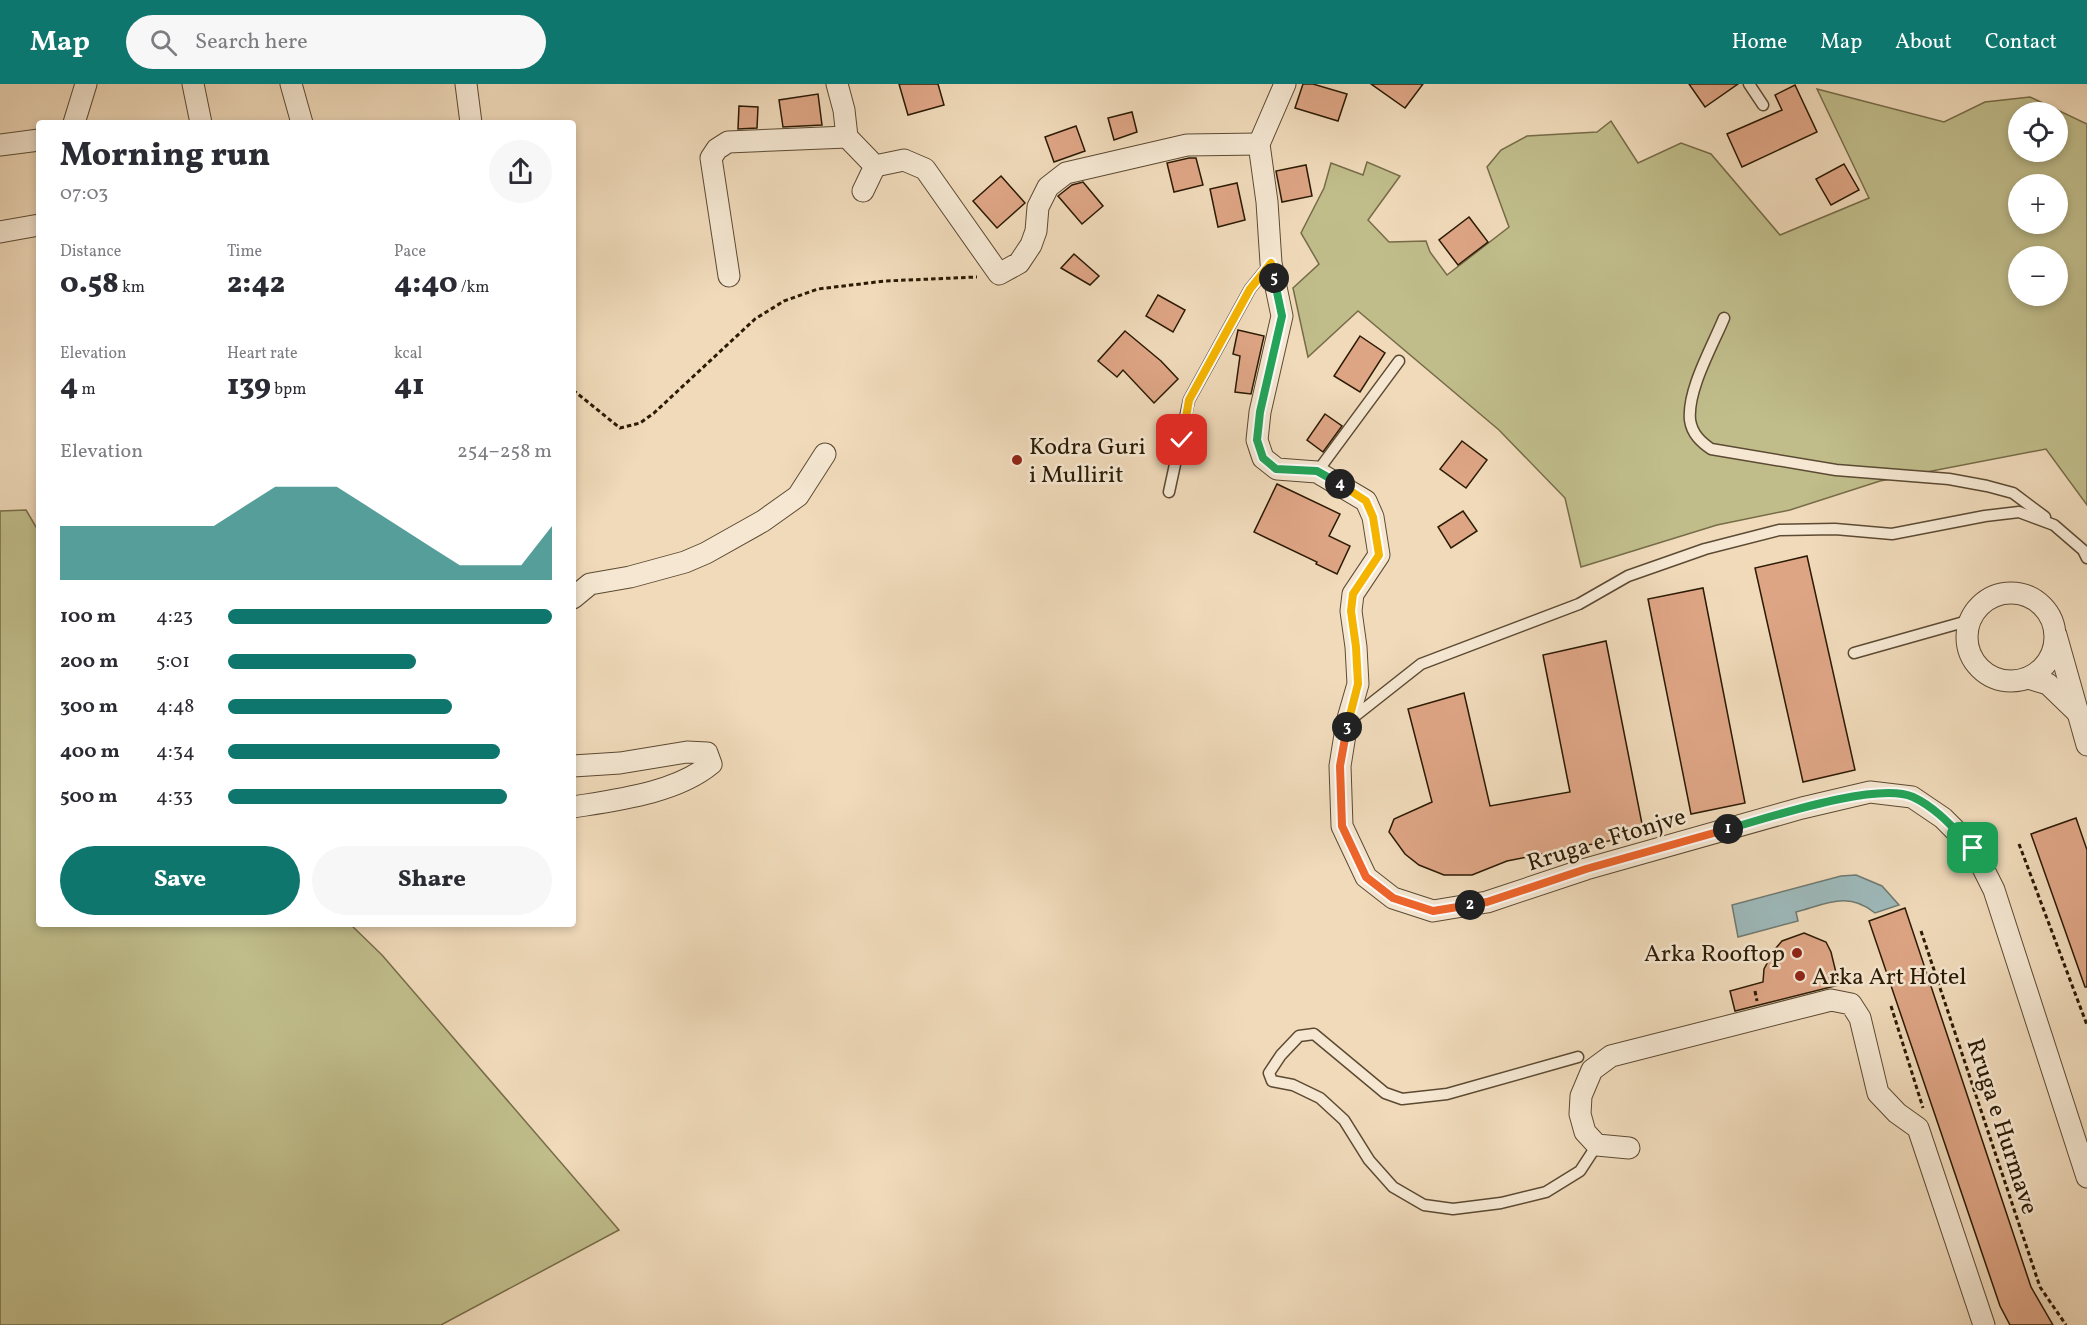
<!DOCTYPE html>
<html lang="en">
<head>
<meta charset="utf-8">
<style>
  body { margin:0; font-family:Vollkorn,serif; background:#f7f7f7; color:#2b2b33; height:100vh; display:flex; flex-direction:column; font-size:22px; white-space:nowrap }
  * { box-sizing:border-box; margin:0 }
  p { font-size:20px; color:#7c7c81 }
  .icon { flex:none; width:33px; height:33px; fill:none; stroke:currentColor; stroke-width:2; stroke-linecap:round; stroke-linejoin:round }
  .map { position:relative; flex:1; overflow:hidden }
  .details { position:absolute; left:36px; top:36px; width:540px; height:807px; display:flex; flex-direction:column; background:#fff; border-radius:6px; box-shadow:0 3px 9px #0003 }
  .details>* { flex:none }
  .tools { position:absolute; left:2008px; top:18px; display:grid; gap:12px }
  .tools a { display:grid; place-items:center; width:60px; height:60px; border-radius:50%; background:#fff; box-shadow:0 3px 9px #0003; font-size:30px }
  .pin { position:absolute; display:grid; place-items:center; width:51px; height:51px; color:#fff; margin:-26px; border-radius:12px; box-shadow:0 3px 9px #0006 }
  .km { position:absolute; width:30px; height:30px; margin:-15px; border-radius:50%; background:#222; color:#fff; font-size:16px; line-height:30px; text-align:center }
  .round { display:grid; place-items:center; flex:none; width:63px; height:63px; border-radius:32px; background:#f7f7f7 }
  .overview { display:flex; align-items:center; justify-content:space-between; height:102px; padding:0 24px }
  h1 { font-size:33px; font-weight:800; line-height:45px }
  .figures { display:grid; grid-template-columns:repeat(3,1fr); gap:9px; height:102px; padding:6px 24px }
  .figures div { display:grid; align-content:center }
  .figures b { font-size:30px; font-weight:800 }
  .figures small { font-size:16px; font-weight:400 }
  .figures p { font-size:16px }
  .chart { height:168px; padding:12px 24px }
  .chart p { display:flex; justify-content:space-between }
  .chart svg { width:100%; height:108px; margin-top:6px; fill:#0f766e; opacity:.7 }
  .button { display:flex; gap:12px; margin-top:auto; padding:12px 24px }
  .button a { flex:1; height:69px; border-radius:36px; background:#0f766e; color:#fff; font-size:24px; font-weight:800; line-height:69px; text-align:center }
  .button a+a { background:#f7f7f7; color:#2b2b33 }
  ul { padding:0 24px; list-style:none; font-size:20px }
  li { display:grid; grid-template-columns:96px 72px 1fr; align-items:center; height:45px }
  li i { height:15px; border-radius:8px; background:#0f766e }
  header { display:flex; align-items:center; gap:36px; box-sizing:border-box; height:84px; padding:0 30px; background:#0f766e; color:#fff }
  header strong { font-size:28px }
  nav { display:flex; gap:33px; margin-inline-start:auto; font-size:21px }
  .search { width:420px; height:54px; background:#f7f7f7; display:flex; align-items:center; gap:15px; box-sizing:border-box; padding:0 21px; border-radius:33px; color:#7c7c81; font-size:22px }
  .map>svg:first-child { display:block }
  .green { fill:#c0bd8b; stroke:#766c48; stroke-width:1.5; fill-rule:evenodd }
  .water { fill:#9db8b9; stroke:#6f7971; stroke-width:1.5 }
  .building { fill:#dea585; stroke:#2b1a04; stroke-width:1.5 }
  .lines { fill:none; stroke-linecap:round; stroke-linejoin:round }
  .service-casing { stroke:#5c4a32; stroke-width:13 }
  .minor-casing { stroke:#5c4a32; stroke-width:23 }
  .path { stroke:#2b1a04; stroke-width:3; stroke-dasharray:4.5 3; stroke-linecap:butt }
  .service { stroke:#f5e7d2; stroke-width:10 }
  .minor { stroke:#f5e7d2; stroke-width:21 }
  .split-1-casing { stroke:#fff; stroke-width:12 }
  .split-2-casing { stroke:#fff; stroke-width:12 }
  .split-3-casing { stroke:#fff; stroke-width:12 }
  .split-4-casing { stroke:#fff; stroke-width:12 }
  .split-5-casing { stroke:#fff; stroke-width:12 }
  .split-6-casing { stroke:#fff; stroke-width:12 }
  .split-1 { stroke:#22a559; stroke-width:8 }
  .split-2 { stroke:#f0652b; stroke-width:8 }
  .split-3 { stroke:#f0652b; stroke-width:8 }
  .split-4 { stroke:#f5b400; stroke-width:8 }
  .split-5 { stroke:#22a559; stroke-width:8 }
  .split-6 { stroke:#f5b400; stroke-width:8 }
  .poi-dot { fill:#8f2418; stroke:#f5e7d2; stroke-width:2 }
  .labels { text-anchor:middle; stroke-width:5; stroke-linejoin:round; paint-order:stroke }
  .poi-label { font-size:24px; fill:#2b1a04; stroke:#f5e7d2; text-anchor:start }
  .street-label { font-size:24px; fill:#2b1a04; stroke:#f5e7d2 }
</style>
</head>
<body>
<header>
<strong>Map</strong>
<div class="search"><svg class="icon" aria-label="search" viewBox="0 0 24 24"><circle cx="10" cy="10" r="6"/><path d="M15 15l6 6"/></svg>Search here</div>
<nav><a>Home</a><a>Map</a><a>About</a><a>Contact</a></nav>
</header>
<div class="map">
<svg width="2087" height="1241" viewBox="0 0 2087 1241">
  <rect width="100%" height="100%" fill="#f0daba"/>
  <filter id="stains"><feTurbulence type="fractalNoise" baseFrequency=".00333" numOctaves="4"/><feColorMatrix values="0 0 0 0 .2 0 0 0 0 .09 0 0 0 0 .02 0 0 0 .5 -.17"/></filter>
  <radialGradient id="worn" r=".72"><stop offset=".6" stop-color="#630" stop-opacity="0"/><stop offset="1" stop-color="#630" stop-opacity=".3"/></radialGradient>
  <g class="green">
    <path d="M1817,5L1944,38L1985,18L2030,13L2087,40V421L2046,365L1880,397L1790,426L1717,441L1581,483L1565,414L1499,346L1358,227L1308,273L1293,204L1319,180L1301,149L1324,104L1331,79L1363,91L1367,78L1400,92L1368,136L1389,158L1426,157L1430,168L1447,191L1509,143L1487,83L1501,66L1527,52L1597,48L1611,37L1638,79L1681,59L1711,70L1780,151L1869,114ZM2019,28H2058V68H2019ZM2019,100H2058V140H2019ZM2019,172H2058V212H2019Z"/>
    <path d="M26,426L39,448V840H350L382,871L619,1146L441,1241H0V427Z"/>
  </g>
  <path class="water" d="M1856,791L1882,802L1899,821L1875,829C1848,807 1826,820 1796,828L1798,837L1738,853L1732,821L1841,792Z"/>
  <g class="building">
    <path d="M899,0H938L944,21L908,31Z"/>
    <path d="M1303,0H1313L1347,10L1338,37L1295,24Z"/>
    <path d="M1371,0H1423L1405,24Z"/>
    <path d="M1689,0H1738L1705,23Z"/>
    <path d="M1795,1L1817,48L1742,83L1727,50L1782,26L1775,11Z"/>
    <path d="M818,10L822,41L783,43L779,16Z"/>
    <path d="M739,22L758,23L757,44L738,45Z"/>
    <path d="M1132,28L1137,48L1114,56L1108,34Z"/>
    <path d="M1076,42L1085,67L1054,78L1045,53Z"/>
    <path d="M1189,74H1196L1203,101L1174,108L1167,79Z"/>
    <path d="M1844,80L1859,106L1831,121L1816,95Z"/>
    <path d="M1306,81L1312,112L1282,118L1276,87Z"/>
    <path d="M1001,92L1025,119L997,144L973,117Z"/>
    <path d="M1083,98L1103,122L1082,140L1058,112L1072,101Z"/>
    <path d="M1237,99L1245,136L1218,143L1210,105Z"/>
    <path d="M1469,133L1488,158L1458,181L1439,156Z"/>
    <path d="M1074,170L1099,192L1090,201L1061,184Z"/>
    <path d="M1158,211L1185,226L1173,248L1146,232Z"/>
    <path d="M1238,246L1264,252L1251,310L1235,308L1240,272L1233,270Z"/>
    <path d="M1125,247L1161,277L1178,295L1154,319L1123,286L1117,293L1098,277Z"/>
    <path d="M1360,252L1385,269L1360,308L1334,292Z"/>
    <path d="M1325,330L1342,342L1323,368L1307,356Z"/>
    <path d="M1462,357L1487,376L1466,404L1440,385Z"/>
    <path d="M1277,400L1340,430L1329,452L1350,462L1337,490L1316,480L1317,478L1254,448Z"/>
    <path d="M1463,427L1477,447L1451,464L1438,443Z"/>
    <path d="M1807,472L1855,686L1803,698L1755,484Z"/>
    <path d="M1703,504L1745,719L1691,730L1648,515Z"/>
    <path d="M1606,557L1644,750L1507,777L1472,791H1444L1419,781L1405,770L1389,748L1394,735L1432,718L1408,625L1464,609L1490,722L1570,708L1543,571Z"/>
    <path d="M2076,734L2087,766V903H2085L2031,750Z"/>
    <path d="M1905,824L2031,1203L2053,1241H2010L2000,1222L1869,837Z"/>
    <path d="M1804,849L1826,858L1831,868L1839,901L1735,927L1730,907L1763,898L1764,885L1775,865L1782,857Z"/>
  </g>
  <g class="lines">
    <defs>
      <g id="service">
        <path d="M1749,0L1763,21"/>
        <path d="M1724,234C1713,261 1687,306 1690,336C1692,350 1701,358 1711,365L1836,386L1949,395L1987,402L2013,409L2045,433"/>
        <path d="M1317,388L1399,277"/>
        <path d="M1169,408L1189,316L1250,205L1271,179"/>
        <path d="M1854,569L1971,536"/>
        <path d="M1350,636L1421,580L1579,520L1628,492L1705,465L1779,446L1835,445L1892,450L1985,432L2019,428L2054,441L2083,466L2087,474"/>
        <path d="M1578,973L1447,1010L1402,1015L1385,1009L1314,950L1299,952L1281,971L1269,989L1272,997L1293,1001L1320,1014L1344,1036L1369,1076L1393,1103L1424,1121L1453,1125L1501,1119L1546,1108L1580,1087L1597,1061"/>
      </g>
      <g id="minor">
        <path d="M193,0L201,39"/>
        <path d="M291,0L302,39"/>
        <path d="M466,0L471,39"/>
        <path d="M837,0L844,26L847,53L875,82L863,107"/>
        <path d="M1285,0L1259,60L1267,118L1271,179L1282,232L1260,328L1257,356L1263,374L1277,385L1317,388L1366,417L1373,433L1379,471L1353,510L1351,527L1356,563L1358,600L1347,638L1340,682L1342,742L1366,793L1393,814L1433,827L1487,818L1586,785L1802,724L1870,708L1912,713L1943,734L1973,764L1994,806L2087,1093"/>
        <path d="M74,39L86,0"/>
        <path d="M0,61L39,56"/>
        <path d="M875,82L904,76L925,85L999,190L1019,179L1031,161L1036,147L1038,123L1048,103L1066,89L1187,61L1259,60"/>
        <path d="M0,148L39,141"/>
        <path d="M729,192L711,74L717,65L728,58L847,53"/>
        <circle cx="2011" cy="553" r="44"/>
        <path d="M573,514L590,500L630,493L685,478L706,469L763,437L798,412L825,370"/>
        <path d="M2056,551L2087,661"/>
        <path d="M2028,594L2048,600L2078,629"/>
        <path d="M573,682L620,679L687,668L707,669L711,680C676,709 617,716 573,723"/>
        <path d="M1629,1064L1597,1061L1585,1048L1580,1030L1581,1012L1592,986L1611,972L1831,916L1851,920L1860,934L1878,1009L1897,1029L1918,1044L1984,1241"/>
      </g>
    </defs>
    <use href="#service" class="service-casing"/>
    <use href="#minor" class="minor-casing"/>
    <g class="path">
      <path d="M573,306L620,344L640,339L654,329L755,235L784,217L818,205L885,197L977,193"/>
      <path d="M2019,760L2087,941"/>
      <path d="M1921,847L2040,1203L2066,1241"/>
      <path d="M1755,907L1757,917"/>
      <path d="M1891,922L1923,1024"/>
    </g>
    <use href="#service" class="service"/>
    <use href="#minor" class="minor"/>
  </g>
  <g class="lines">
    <defs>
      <path id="split-1" d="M1728,745C1768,734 1877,697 1913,713C1937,724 1955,746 1973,764"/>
      <path id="split-2" d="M1470,821L1487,818L1586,785L1728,745"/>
      <path id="split-3" d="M1347,643L1340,682L1342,742L1366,793L1393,814L1433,827L1470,821"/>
      <path id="split-4" d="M1340,400L1366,417L1373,433L1379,471L1353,510L1351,527L1356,563L1358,600L1347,643"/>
      <path id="split-5" d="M1274,194L1282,232L1260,328L1257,356L1263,374L1276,385L1317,387L1340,400"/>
      <path id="split-6" d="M1182,356L1189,316L1250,205L1271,179L1274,194"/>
    </defs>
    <use href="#split-1" class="split-1-casing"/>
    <use href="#split-2" class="split-2-casing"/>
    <use href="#split-3" class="split-3-casing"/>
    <use href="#split-4" class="split-4-casing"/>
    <use href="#split-5" class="split-5-casing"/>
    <use href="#split-6" class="split-6-casing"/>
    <use href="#split-1" class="split-1"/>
    <use href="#split-2" class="split-2"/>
    <use href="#split-3" class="split-3"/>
    <use href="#split-4" class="split-4"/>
    <use href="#split-5" class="split-5"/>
    <use href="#split-6" class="split-6"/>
  </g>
  <g class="poi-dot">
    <circle cx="1017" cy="376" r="6"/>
    <circle cx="1797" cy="869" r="6"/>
    <circle cx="1800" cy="892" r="6"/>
  </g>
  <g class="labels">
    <g class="poi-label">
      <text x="1029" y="370">Kodra Guri<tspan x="1029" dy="28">i Mullirit</tspan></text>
      <text x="1785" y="877" text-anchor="end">Arka Rooftop</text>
      <text x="1812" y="900">Arka Art Hotel</text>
    </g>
    <g class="street-label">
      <text transform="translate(1606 755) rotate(-17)" y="8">Rruga e Ftonjve</text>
      <text transform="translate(2003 1042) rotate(72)" y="8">Rruga e Hurmave</text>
    </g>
  </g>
  <rect width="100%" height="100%" filter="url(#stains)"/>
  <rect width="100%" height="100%" fill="url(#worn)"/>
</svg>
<div class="tools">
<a><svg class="icon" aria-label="locate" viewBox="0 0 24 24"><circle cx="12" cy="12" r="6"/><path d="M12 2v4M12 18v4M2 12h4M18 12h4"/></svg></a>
<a>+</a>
<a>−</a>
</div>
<div class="pin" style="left:1973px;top:764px;background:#1e9e55"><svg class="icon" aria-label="arrive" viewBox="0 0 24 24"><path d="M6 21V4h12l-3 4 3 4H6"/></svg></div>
<div class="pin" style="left:1182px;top:356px;background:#d93025"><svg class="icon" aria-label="check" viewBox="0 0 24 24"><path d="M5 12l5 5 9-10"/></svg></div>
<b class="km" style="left:1728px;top:745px">1</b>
<b class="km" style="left:1470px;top:821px">2</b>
<b class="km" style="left:1347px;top:643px">3</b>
<b class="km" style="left:1340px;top:400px">4</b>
<b class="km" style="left:1274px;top:194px">5</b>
<section class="details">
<div class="overview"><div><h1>Morning run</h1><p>07:03</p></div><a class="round"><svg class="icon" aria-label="share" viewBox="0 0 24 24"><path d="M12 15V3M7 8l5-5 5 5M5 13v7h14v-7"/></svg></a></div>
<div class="figures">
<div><p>Distance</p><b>0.58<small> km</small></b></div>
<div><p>Time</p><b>2:42</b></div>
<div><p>Pace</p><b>4:40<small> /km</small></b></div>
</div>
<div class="figures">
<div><p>Elevation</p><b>4<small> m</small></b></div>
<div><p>Heart rate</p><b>139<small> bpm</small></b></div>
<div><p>kcal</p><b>41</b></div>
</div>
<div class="chart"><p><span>Elevation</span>254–258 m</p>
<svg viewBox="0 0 160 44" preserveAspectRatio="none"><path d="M0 44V22L10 22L20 22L30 22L40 22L50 22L60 14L70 6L80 6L90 6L100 14L110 22L120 30L130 38L140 38L150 38L160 22V44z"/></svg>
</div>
<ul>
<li><b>100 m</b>4:23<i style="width:100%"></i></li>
<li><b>200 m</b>5:01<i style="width:58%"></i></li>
<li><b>300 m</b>4:48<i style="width:69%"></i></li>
<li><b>400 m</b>4:34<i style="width:84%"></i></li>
<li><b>500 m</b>4:33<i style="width:86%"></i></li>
</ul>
<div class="button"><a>Save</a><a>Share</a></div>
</section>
</div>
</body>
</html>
